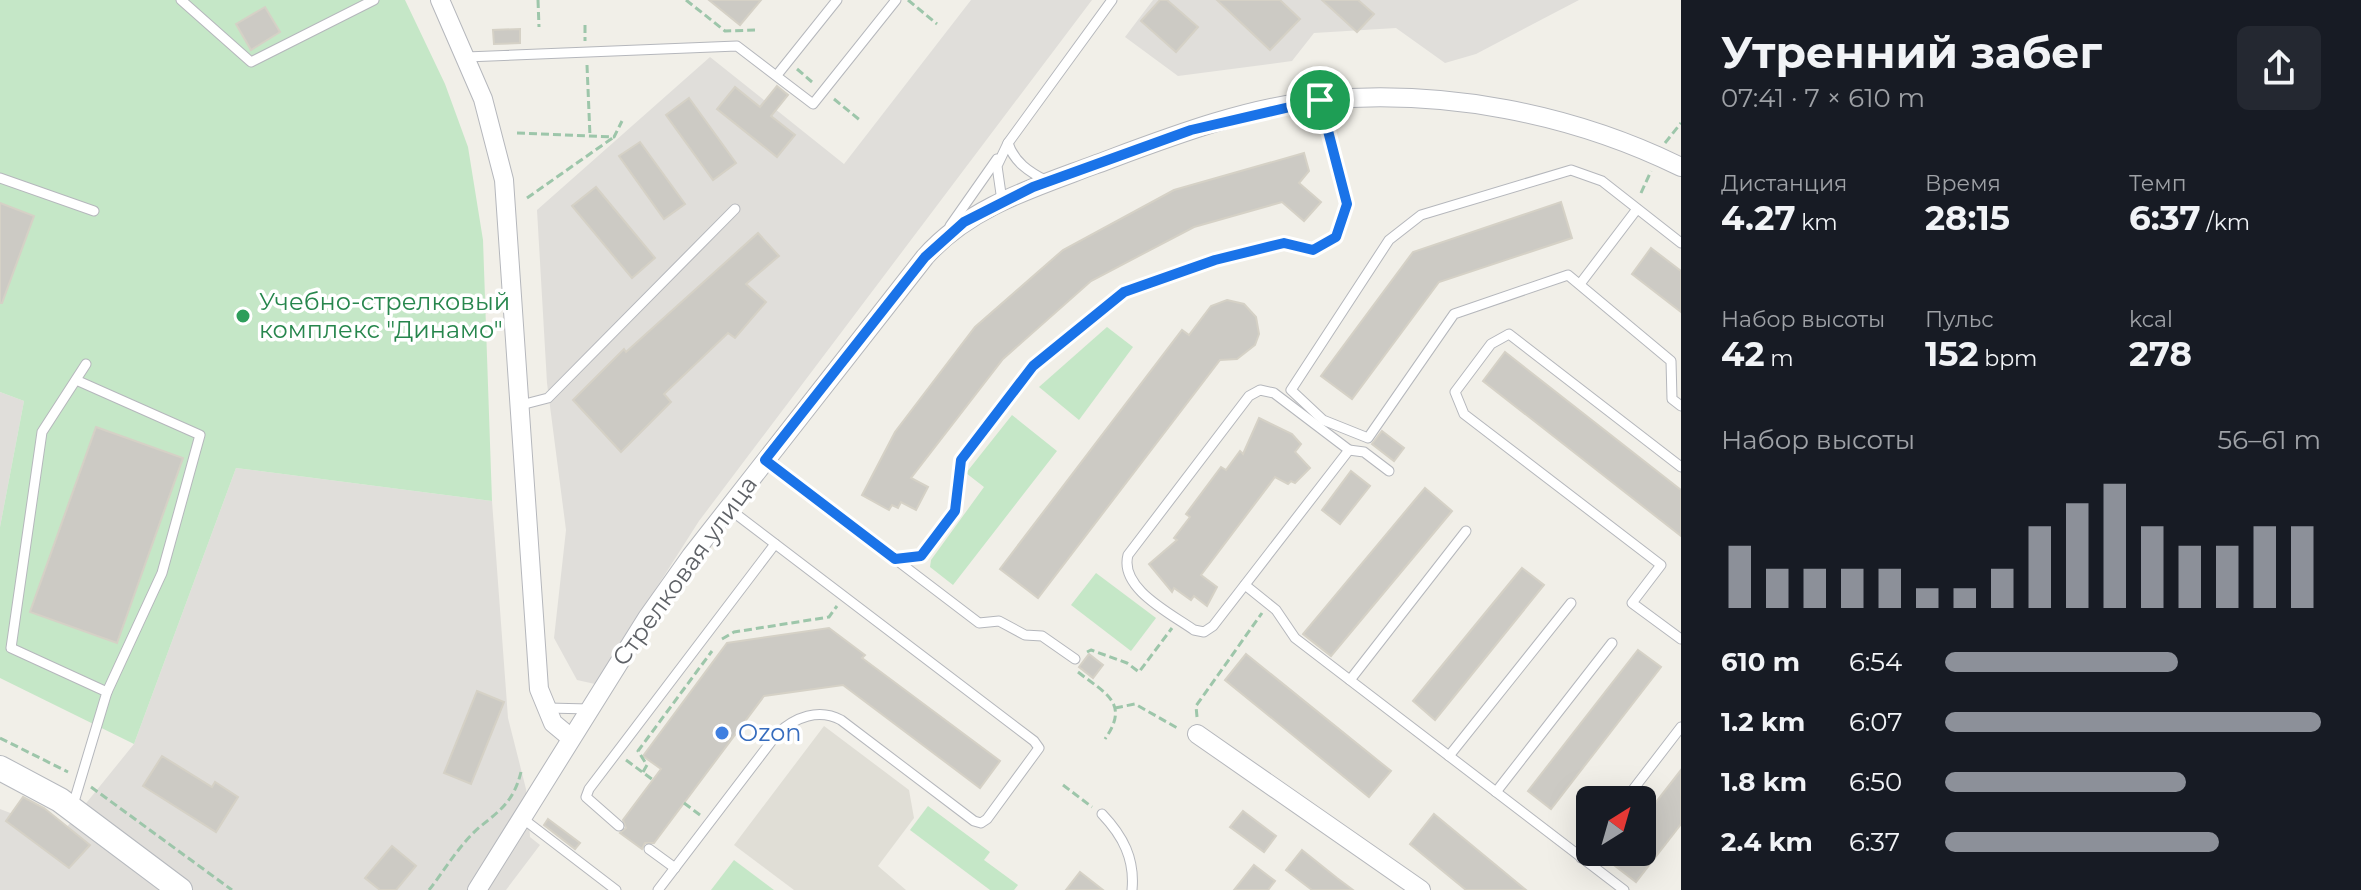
<!DOCTYPE html>
<html lang="ru">
<head>
<meta charset="utf-8">
<style>
  body { margin:0; font-family:Montserrat,sans-serif; background:#242831; color:#f1f3f6; height:100vh; display:flex; flex-direction:column; font-size:30px; white-space:nowrap }
  * { box-sizing:border-box; margin:0 }
  p { font-size:26px; color:#9ea1a6 }
  .icon { flex:none; width:44px; height:44px; fill:none; stroke:currentColor; stroke-width:2; stroke-linecap:round; stroke-linejoin:round }
  .map { position:relative; flex:1; overflow:hidden }
  .drawer { display:flex; flex-direction:column; background:#171b24; width:680px }
  .drawer>* { flex:none }
  .needle { width:52px; rotate:37deg }
  .controls { position:absolute; left:1576px; top:786px; display:grid; gap:16px }
  .controls a { display:grid; place-items:center; width:80px; height:80px; border-radius:12px; background:#171b24; box-shadow:0 8px 32px #0002; font-size:40px }
  .pin { position:absolute; display:grid; place-items:center; width:68px; height:68px; color:#fff; margin:-34px; border:4px solid #fff; border-radius:50%; box-shadow:0 2px 8px #0007 }
  .round { display:grid; place-items:center; flex:none; width:84px; height:84px; border-radius:12px; background:#242831 }
  .head { display:flex; align-items:center; justify-content:space-between; height:136px; padding:0 40px }
  h1 { font-size:44px; font-weight:700; line-height:60px }
  .metrics { display:grid; grid-template-columns:repeat(3,1fr); gap:12px; height:136px; padding:8px 40px }
  .metrics div { display:grid; align-content:center }
  .metrics b { font-size:34px; font-weight:700 }
  .metrics small { font-size:22px; font-weight:400 }
  .metrics p { font-size:22px }
  .chart { height:224px; padding:16px 40px }
  .chart p { display:flex; justify-content:space-between }
  .chart svg { width:100%; height:144px; margin-top:8px; stroke:#8c9099; stroke-width:6 }
  ul { padding:0 40px; list-style:none; font-size:26px }
  li { display:grid; grid-template-columns:128px 96px 1fr; align-items:center; height:60px }
  li i { height:20px; border-radius:10px; background:#8c9099 }
  main { display:flex; flex:1; min-height:0 }
  .map>svg:first-child { display:block }
  .industrial { fill:#e0deda }
  .education { fill:#e0ded6 }
  .green { fill:#c5e7c7 }
  .building { fill:#cccac4; stroke:#d5d1c6; stroke-width:2 }
  .lines { fill:none; stroke-linecap:round; stroke-linejoin:round }
  .lane-casing { stroke:#b5b7bc; stroke-width:11 }
  .street-casing { stroke:#b5b7bc; stroke-width:20 }
  .secondary-casing { stroke:#b6b9be; stroke-width:26 }
  .path { stroke:#9dc6aa; stroke-width:3; stroke-dasharray:8 4; stroke-linecap:butt }
  .lane { stroke:#fff; stroke-width:9 }
  .street { stroke:#fff; stroke-width:18 }
  .secondary { stroke:#fff; stroke-width:24 }
  .route-casing { stroke:#fff; stroke-width:16 }
  .route { stroke:#1a73e8; stroke-width:10 }
  .leisure-dot { fill:#2e9e5b; stroke:#fff; stroke-width:3 }
  .shop-dot { fill:#3f7fe0; stroke:#fff; stroke-width:3 }
  .labels { text-anchor:middle; stroke-width:7; stroke-linejoin:round; paint-order:stroke }
  .leisure-label { font-size:24px; fill:#27864d; stroke:#fff; text-anchor:start }
  .street-label { font-size:24px; fill:#5f6267; stroke:#fff }
  .shop-label { font-size:24px; fill:#366cbe; stroke:#fff; text-anchor:start }
</style>
</head>
<body>
<main>
<div class="map">
<svg width="1681" height="890" viewBox="0 0 1681 890">
  <rect width="100%" height="100%" fill="#f1efe8"/>
  <g class="industrial">
    <path d="M971,0H1092L699,521L595,684L577,680L554,638L566,530L547,383L537,210L710,57L844,164Z"/>
    <path d="M1153,0H1579L1476,54L1445,63L1396,28L1314,33L1292,61L1178,76L1125,37Z"/>
    <path d="M0,392L24,401L0,527Z"/>
    <path d="M236,468L492,501L508,718L526,789L530,837L540,845L506,890H0V809L62,833L134,744Z"/>
  </g>
  <path class="education" d="M824,726L909,790L914,818L878,866L906,890H794L734,845Z"/>
  <g class="green">
    <path d="M0,0H405L445,84L468,147L483,240L492,501L236,468L134,744L0,678V527L24,401L0,392Z"/>
    <path d="M1107,327L1133,347L1079,420L1039,387Z"/>
    <path d="M1012,415L1057,451L953,585L930,567L931,560L984,487L966,473Z"/>
    <path d="M1096,573L1156,618L1131,651L1071,605Z"/>
    <path d="M928,806L990,852L984,860L1018,885L1014,890H990L910,830Z"/>
    <path d="M734,860L774,890H711Z"/>
  </g>
  <g class="building">
    <path d="M709,0H761L740,25Z"/>
    <path d="M1160,0H1167L1198,27L1176,52L1141,21Z"/>
    <path d="M1217,0H1280L1300,19L1270,50Z"/>
    <path d="M1322,0H1358L1374,14L1357,32Z"/>
    <path d="M265,7L280,32L251,50L236,24Z"/>
    <path d="M520,29V43L494,44L493,30Z"/>
    <path d="M777,86L788,95L771,116L795,135L777,157L717,109L735,87L760,107Z"/>
    <path d="M689,98L736,163L713,180L666,115Z"/>
    <path d="M640,142L685,204L664,219L619,156Z"/>
    <path d="M1304,153L1309,171L1299,183L1321,202L1304,221L1282,202L1194,227L1091,281L1003,359L911,478L928,487L916,510L901,502L898,508L892,505L889,510L862,495L895,432L975,327L1063,250L1174,190Z"/>
    <path d="M596,187L655,258L632,278L572,206Z"/>
    <path d="M1561,202L1572,238L1439,282L1352,399L1321,376L1413,252Z"/>
    <path d="M0,203L34,216L2,303H0Z"/>
    <path d="M758,233L779,256L746,284L766,302L735,338L728,333L664,394L671,402L621,452L573,400L624,349L626,352Z"/>
    <path d="M1651,248L1681,271V312L1632,274Z"/>
    <path d="M1227,300L1244,304L1256,317L1259,334L1255,345L1237,359L1220,360L1038,598L1000,569L1182,330L1189,335L1211,306Z"/>
    <path d="M1505,352L1681,490V536L1483,381Z"/>
    <path d="M1259,418L1292,434L1301,444L1295,452L1310,468L1295,483L1291,481L1288,484L1275,477L1201,575L1217,587L1207,606L1194,596L1191,600L1174,588L1172,592L1149,564L1177,540L1174,538L1190,517L1186,514L1221,467L1226,470L1240,451L1243,454Z"/>
    <path d="M96,427L183,458L117,643L30,612Z"/>
    <path d="M1382,431L1404,448L1394,461L1372,444Z"/>
    <path d="M1351,471L1370,486L1340,524L1322,510Z"/>
    <path d="M1425,488L1452,511L1331,656L1303,634Z"/>
    <path d="M1522,568L1544,585L1435,720L1413,701Z"/>
    <path d="M829,628L865,655L862,658L1000,761L980,788L843,685L764,696L654,843H645L642,849L620,833L626,828L623,820L661,769L643,756L727,643Z"/>
    <path d="M1638,650L1661,667L1551,809L1528,791Z"/>
    <path d="M1089,654L1103,665L1093,678L1079,667Z"/>
    <path d="M1246,654L1391,771L1369,797L1225,680Z"/>
    <path d="M477,691L504,702L471,784L444,773Z"/>
    <path d="M162,756L212,787L215,782L238,797L216,832L143,786Z"/>
    <path d="M1681,770V824L1636,882L1610,862L1617,852H1642V820Z"/>
    <path d="M23,797L44,808L90,845L69,868L6,821Z"/>
    <path d="M1243,811L1276,836L1264,852L1230,827Z"/>
    <path d="M1434,814L1526,890H1466L1410,844Z"/>
    <path d="M548,819L580,843L575,849L544,825Z"/>
    <path d="M392,846L416,866L396,890H380L365,878Z"/>
    <path d="M1302,850L1337,878L1353,890H1312L1286,870Z"/>
    <path d="M1254,865L1275,881L1268,890H1234Z"/>
    <path d="M1080,872L1103,890H1066Z"/>
  </g>
  <g class="lines">
    <defs>
      <g id="lane">
        <path d="M181,0L251,62L374,0"/>
        <path d="M466,57L737,46L813,104L896,0"/>
        <path d="M777,75L837,0"/>
        <path d="M1008,143C1014,162 1029,172 1047,181"/>
        <path d="M0,178L94,211"/>
        <path d="M1002,201L997,166L1008,143L1112,0"/>
        <path d="M950,226L997,159"/>
        <path d="M1681,243L1602,181L1571,170L1421,215L1389,240L1291,390L1323,420L1368,438L1454,314L1568,275L1671,361L1672,399L1681,406"/>
        <path d="M1580,284L1637,209"/>
        <path d="M76,380L200,435L162,573L107,692"/>
        <path d="M1260,390L1274,393L1349,450L1213,626L1204,632L1194,630C1170,613 1119,588 1128,555L1249,396Z"/>
        <path d="M521,405L548,398L735,209"/>
        <path d="M1349,450L1364,452L1389,471"/>
        <path d="M765,460L895,559L921,556L955,511L961,460L1033,366L1124,292L1215,260L1284,243L1313,250L1336,237L1347,204L1320,100"/>
        <path d="M1681,467L1509,334L1491,344L1455,392L1464,414L1661,565L1632,603L1681,639"/>
        <path d="M895,559L979,623L999,621L1025,635L1042,636L1075,659"/>
        <path d="M1245,585L1276,610L1295,638L1624,890"/>
        <path d="M1350,680L1466,531"/>
        <path d="M548,708L589,709"/>
        <path d="M1449,756L1571,603"/>
        <path d="M1496,792L1612,643"/>
        <path d="M1625,800L1681,727"/>
        <path d="M73,805L107,692L11,648L42,432L86,364"/>
        <path d="M1102,814C1123,836 1135,859 1132,890"/>
        <path d="M522,818L616,890"/>
        <path d="M619,826L586,797L589,789L775,544"/>
        <path d="M649,849L675,868"/>
        <path d="M1581,858L1590,846"/>
        <path d="M658,890L777,734C795,717 819,708 841,720L974,821L981,823L987,819L1039,748L1034,741L728,508"/>
      </g>
      <g id="street">
        <path d="M440,0L483,99L504,180L539,689L553,723L571,738"/>
        <path d="M1197,734L1421,890"/>
        <path d="M477,890L647,618L691,556L925,257C969,207 1033,188 1094,165C1167,138 1243,108 1321,100C1444,89 1571,113 1681,167"/>
      </g>
      <path id="secondary" d="M0,768L60,800L180,890"/>
    </defs>
    <use href="#lane" class="lane-casing"/>
    <use href="#street" class="street-casing"/>
    <use href="#secondary" class="secondary-casing"/>
    <g class="path">
      <path d="M538,0L539,27"/>
      <path d="M686,0L725,31L755,30"/>
      <path d="M908,0L937,24"/>
      <path d="M585,25V41"/>
      <path d="M587,65L590,136"/>
      <path d="M797,69L812,82"/>
      <path d="M834,99L861,121"/>
      <path d="M517,133L614,137L622,121"/>
      <path d="M1665,143L1681,123"/>
      <path d="M1641,193L1651,171"/>
      <path d="M527,198L614,137"/>
      <path d="M722,639L734,632L829,617L837,606"/>
      <path d="M1087,652L1091,650L1127,663L1139,672L1172,628"/>
      <path d="M1078,672C1106,694 1130,703 1105,739"/>
      <path d="M1115,708L1135,704L1179,729"/>
      <path d="M1197,717L1196,706L1262,613"/>
      <path d="M0,738L68,772"/>
      <path d="M626,760L653,780"/>
      <path d="M643,772L647,765L638,751L712,651"/>
      <path d="M1063,785L1092,807"/>
      <path d="M91,787L232,890"/>
      <path d="M684,803L700,815"/>
      <path d="M429,890C445,870 461,842 481,826C502,809 514,800 521,772"/>
    </g>
    <use href="#lane" class="lane"/>
    <use href="#street" class="street"/>
    <use href="#secondary" class="secondary"/>
  </g>
  <g class="lines">
    <defs>
      <path id="route" d="M1320,100L1347,204L1336,237L1313,250L1284,243L1215,260L1124,292L1033,366L961,460L955,511L921,556L895,559L765,460L925,257L964,222L1033,187L1191,130Z"/>
    </defs>
    <use href="#route" class="route-casing"/>
    <use href="#route" class="route"/>
  </g>
  <circle class="leisure-dot" cx="243" cy="316" r="8"/>
  <circle class="shop-dot" cx="722" cy="733" r="8"/>
  <g class="labels">
    <g class="leisure-label">
      <text x="259" y="310">Учебно-стрелковый<tspan x="259" dy="28">комплекс "Динамо"</tspan></text>
    </g>
    <g class="street-label">
      <text transform="translate(685 571) rotate(-54)" y="8">Стрелковая улица</text>
    </g>
    <g class="shop-label">
      <text x="738" y="741">Ozon</text>
    </g>
  </g>
</svg>
<div class="controls">
<a><svg class="needle" viewBox="-14 -14 28 28"><path d="M0-13l5 13h-10z" fill="#e53935"/><path d="M0 13l5-13h-10z" fill="#9ea1a6"/></svg></a>
</div>
<div class="pin" style="left:1320px;top:100px;background:#1e9e55"><svg class="icon" aria-label="arrive" viewBox="0 0 24 24"><path d="M6 21V4h12l-3 4 3 4H6"/></svg></div>
</div>
<section class="drawer">
<div class="head"><div><h1>Утренний забег</h1><p>07:41 · 7 × 610 m</p></div><a class="round"><svg class="icon" aria-label="share" viewBox="0 0 24 24"><path d="M12 15V3M7 8l5-5 5 5M5 13v7h14v-7"/></svg></a></div>
<div class="metrics">
<div><p>Дистанция</p><b>4.27<small> km</small></b></div>
<div><p>Время</p><b>28:15</b></div>
<div><p>Темп</p><b>6:37<small> /km</small></b></div>
</div>
<div class="metrics">
<div><p>Набор высоты</p><b>42<small> m</small></b></div>
<div><p>Пульс</p><b>152<small> bpm</small></b></div>
<div><p>kcal</p><b>278</b></div>
</div>
<div class="chart"><p><span>Набор высоты</span>56–61 m</p>
<svg viewBox="0 0 160 44" preserveAspectRatio="none"><path d="M5 44V25M15 44V32M25 44V32M35 44V32M45 44V32M55 44V38M65 44V38M75 44V32M85 44V19M95 44V12M105 44V6M115 44V19M125 44V25M135 44V25M145 44V19M155 44V19"/></svg>
</div>
<ul>
<li><b>610 m</b>6:54<i style="width:62%"></i></li>
<li><b>1.2 km</b>6:07<i style="width:100%"></i></li>
<li><b>1.8 km</b>6:50<i style="width:64%"></i></li>
<li><b>2.4 km</b>6:37<i style="width:73%"></i></li>
</ul>
</section>
</main>
</body>
</html>
